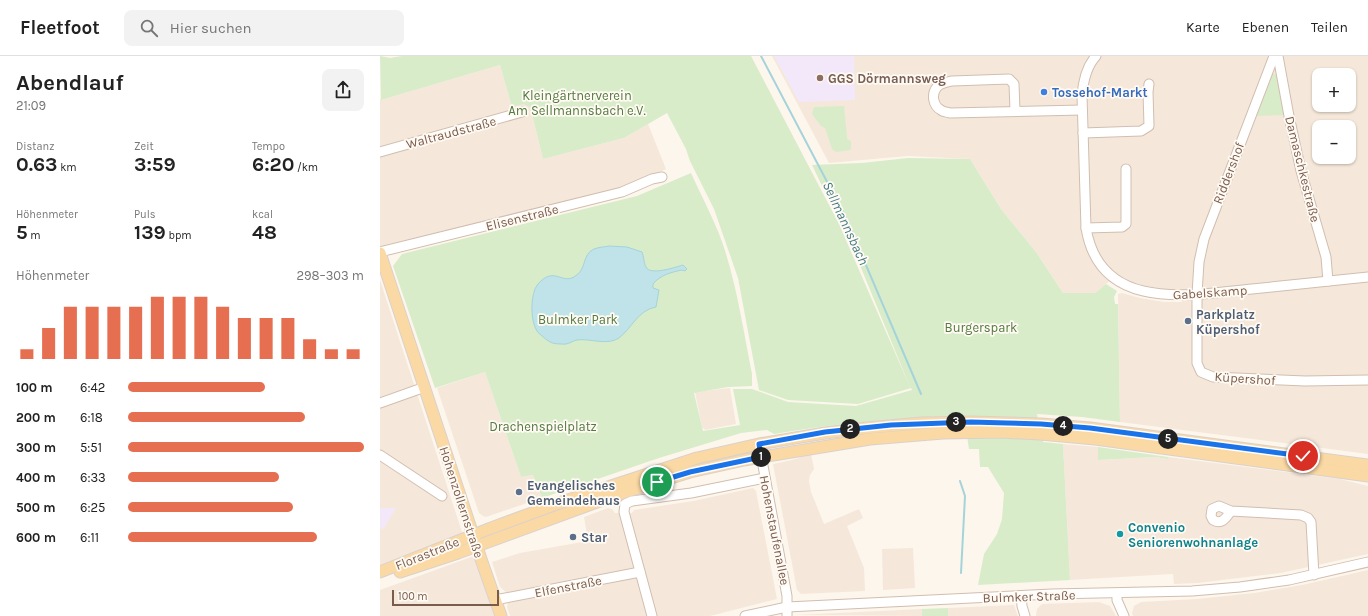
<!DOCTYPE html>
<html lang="de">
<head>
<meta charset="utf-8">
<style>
  body { margin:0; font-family:Karla,sans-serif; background:#f2f2f2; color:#222; height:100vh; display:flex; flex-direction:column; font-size:15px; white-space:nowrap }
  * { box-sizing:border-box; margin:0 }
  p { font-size:13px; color:#767676 }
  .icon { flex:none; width:22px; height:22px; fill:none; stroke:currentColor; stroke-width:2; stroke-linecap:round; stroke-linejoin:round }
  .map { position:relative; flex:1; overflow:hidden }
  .details { display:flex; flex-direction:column; background:#fff; width:380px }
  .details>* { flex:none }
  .fabs { position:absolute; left:932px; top:12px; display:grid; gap:8px }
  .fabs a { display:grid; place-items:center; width:44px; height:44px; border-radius:8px; background:#fff; box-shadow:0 1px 3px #0004; font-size:20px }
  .scale { position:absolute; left:12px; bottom:10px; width:107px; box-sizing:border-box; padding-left:4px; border:2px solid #7a5c4d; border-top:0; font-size:11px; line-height:14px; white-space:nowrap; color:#7a5c4d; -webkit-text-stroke:3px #fffaf3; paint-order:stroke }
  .pin { position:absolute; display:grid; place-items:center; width:34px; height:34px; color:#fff; margin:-17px; border:2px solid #fff; border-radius:50%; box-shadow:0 1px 4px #0007 }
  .km { position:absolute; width:20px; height:20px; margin:-10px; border-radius:50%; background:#222; color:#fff; font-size:11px; line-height:20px; text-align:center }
  .round { display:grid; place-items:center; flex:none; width:42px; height:42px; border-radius:8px; background:#f2f2f2 }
  .overview { display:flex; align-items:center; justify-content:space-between; height:68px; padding:0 16px }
  h1 { font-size:22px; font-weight:700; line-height:30px }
  .stats { display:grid; grid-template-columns:repeat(3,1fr); gap:6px; height:68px; padding:4px 16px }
  .stats div { display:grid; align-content:center }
  .stats b { font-size:20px; font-weight:700 }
  .stats small { font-size:11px; font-weight:400 }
  .stats p { font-size:11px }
  .chart { height:112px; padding:8px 16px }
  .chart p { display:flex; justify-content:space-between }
  .chart svg { width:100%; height:72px; margin-top:4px; stroke:#e76f51; stroke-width:6 }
  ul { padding:0 16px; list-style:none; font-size:13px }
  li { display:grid; grid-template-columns:64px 48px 1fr; align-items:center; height:30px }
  li i { height:10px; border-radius:5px; background:#e76f51 }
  header { display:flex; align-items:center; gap:24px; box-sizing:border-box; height:56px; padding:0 20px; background:#fff; border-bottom:1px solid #e0e0e0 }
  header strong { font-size:19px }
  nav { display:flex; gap:22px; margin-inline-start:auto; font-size:14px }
  .search { width:280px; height:36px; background:#f2f2f2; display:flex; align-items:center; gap:10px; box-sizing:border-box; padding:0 14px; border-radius:8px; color:#767676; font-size:15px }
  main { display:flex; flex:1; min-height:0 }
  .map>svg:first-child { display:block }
  .residential { fill:#f5e8da; fill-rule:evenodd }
  .education { fill:#f3e8fa }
  .green { fill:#d8ecc9 }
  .water { fill:#bfe3e8; stroke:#a5d3da }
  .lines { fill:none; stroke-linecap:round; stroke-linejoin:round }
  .stream { stroke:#a5d3da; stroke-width:2 }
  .minor-casing { stroke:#d1beb0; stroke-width:11 }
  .major-casing { stroke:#dad1cd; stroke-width:13 }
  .minor { stroke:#fff; stroke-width:9 }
  .major { stroke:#fbd9a5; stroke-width:11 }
  .route-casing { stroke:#fff; stroke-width:8 }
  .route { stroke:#1a73e8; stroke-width:5 }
  .education-dot { fill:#8d6e63; stroke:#fffaf3; stroke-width:1.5 }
  .shop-dot { fill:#3f7fe0; stroke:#fffaf3; stroke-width:1.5 }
  .service-dot { fill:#5c6f8a; stroke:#fffaf3; stroke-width:1.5 }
  .culture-dot { fill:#0f9aa8; stroke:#fffaf3; stroke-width:1.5 }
  .labels { text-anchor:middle; stroke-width:3.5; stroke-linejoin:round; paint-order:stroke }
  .education-label { font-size:13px; font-weight:bold; fill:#785e54; stroke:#fffaf3; text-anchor:start }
  .shop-label { font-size:13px; font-weight:bold; fill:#366cbe; stroke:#fffaf3; text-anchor:start }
  .park-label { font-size:13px; fill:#537a41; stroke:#fffaf3 }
  .street-label { font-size:13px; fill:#7a5c4d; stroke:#fffaf3 }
  .service-label { font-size:13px; font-weight:bold; fill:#4e5e75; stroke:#fffaf3; text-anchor:start }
  .culture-label { font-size:13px; font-weight:bold; fill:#0d838f; stroke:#fffaf3; text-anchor:start }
  .water-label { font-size:14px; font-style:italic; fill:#437c86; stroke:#fffaf3 }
</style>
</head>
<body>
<header>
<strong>Fleetfoot</strong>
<div class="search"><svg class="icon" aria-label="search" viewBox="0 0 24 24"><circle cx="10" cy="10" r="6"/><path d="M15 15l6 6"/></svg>Hier suchen</div>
<nav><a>Karte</a><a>Ebenen</a><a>Teilen</a></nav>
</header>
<main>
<section class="details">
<div class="overview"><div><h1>Abendlauf</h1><p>21:09</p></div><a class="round"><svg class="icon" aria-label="share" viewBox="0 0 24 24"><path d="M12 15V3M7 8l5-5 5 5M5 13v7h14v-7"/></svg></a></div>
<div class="stats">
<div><p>Distanz</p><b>0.63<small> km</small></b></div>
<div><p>Zeit</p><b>3:59</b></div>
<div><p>Tempo</p><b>6:20<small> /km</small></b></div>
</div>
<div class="stats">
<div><p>Höhenmeter</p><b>5<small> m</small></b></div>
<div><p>Puls</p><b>139<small> bpm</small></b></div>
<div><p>kcal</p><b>48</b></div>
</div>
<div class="chart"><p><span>Höhenmeter</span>298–303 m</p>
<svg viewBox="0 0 160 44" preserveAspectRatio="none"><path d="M5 44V38M15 44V25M25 44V12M35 44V12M45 44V12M55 44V12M65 44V6M75 44V6M85 44V6M95 44V12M105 44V19M115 44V19M125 44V19M135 44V32M145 44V38M155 44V38"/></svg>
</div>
<ul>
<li><b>100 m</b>6:42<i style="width:58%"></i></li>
<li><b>200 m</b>6:18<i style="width:75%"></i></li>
<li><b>300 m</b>5:51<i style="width:100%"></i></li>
<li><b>400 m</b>6:33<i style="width:64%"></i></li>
<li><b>500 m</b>6:25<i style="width:70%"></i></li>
<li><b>600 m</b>6:11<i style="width:80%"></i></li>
</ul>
</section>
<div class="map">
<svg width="988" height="560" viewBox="0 0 988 560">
  <rect width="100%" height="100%" fill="#fdf6ec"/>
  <g class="residential">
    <path d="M392,0H988V398L740,366L738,238L742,237L760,242L784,246H802V233H783L762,229L751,226L738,218L715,237H683L656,196L621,153L590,103L528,100L449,107ZM939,19H969V49H939ZM939,71H969V101H939Z"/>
    <path d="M120,9L132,50L144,47L149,51L152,58L163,103L244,82L268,68L286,113L242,133L0,195V42L1,44Z"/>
    <path d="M0,224L83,479L0,509Z"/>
    <path d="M105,316L141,421L153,419L162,442L106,461L103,460L99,457L57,332Z"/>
    <path d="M350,332L356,368L325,374L322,371L315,336Z"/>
    <path d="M683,388L718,391V404L775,401L788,403V401L960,423L988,430V498L901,517L818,527L794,528L793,518L690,524Z"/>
    <path d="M431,398L434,413L430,419L429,425L431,436L444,468L479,453L483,462L467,470L484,512L485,535L421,538L417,534L393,408L412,404Z"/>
    <path d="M373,432L376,435L397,543L330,560H130L127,551L128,548L126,536L120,531L112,506L140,497L208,485L204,461L228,452L232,453L235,457H252L254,454L313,445Z"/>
    <path d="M533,492L535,532L503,534L502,493Z"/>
    <path d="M94,500L114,560H0V534Z"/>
    <path d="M988,514V560H753L752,557L754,550L761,546L817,543L874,537L922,529Z"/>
    <path d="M719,546L730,550L736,560H656L657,553L662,548Z"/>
    <path d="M634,549L638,560H568V552Z"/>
    <path d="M542,553V560L415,559Z"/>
  </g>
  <g class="education">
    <path d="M394,0H474L475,44L419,46Z"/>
    <path d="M0,452H16L4,472L0,473Z"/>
  </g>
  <g class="green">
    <path d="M0,0L10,2L22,0H371L459,168L530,331L479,207L432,109L482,107L528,102L590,103L621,153L656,196L683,237H715L726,228L737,235L734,241L735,248H738L740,366L702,361L657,358L663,386L683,388L690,524L598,529L604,498L617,478L622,463L624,437L608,411H600L599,393H589L584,359C520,362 457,367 394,378L387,374L361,377L279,402L162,442L153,419L141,421L105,316L55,332L13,210L22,198L257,140L311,117C323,144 338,170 346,198C358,237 364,278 372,318V330L348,331L314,337L323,375L360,369L353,333H372L408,346L476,350L532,334L531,332L478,348L408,344L379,334L358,222L334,153L310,105L306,93L287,57L244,82L163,103L152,58L149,51L144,48L132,51L120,9L1,44Z"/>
    <path d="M891,17L898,19L907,59L873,60Z"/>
    <path d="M464,50L467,80V83L471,85V94L456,96L452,93L445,72L441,70L432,58L434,51Z"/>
    <path d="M718,391L788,401V403L775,401L718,404Z"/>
    <path d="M568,552V560H542V553Z"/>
  </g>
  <path class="water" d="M229,190L247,191L262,196C264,201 264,208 266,211C270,220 296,211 303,209L307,213L305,215L302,214C292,216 280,219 273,228V232L279,234L276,251C258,254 252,272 239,282C227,290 210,282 197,284C192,285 188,289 182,288C171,288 169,286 161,279C160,278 158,277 157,275C150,265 150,237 158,228C174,210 181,228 194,221C208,213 201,199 214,193C219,191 225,191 229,190Z"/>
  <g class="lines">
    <g class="stream">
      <path d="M381,0L465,160L541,338"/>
      <path d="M580,425L585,440L581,517"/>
    </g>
    <defs>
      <g id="minor">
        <path d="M716,0C706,11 703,26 702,40L706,172C720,257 810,239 872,233C911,229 949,225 988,221"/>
        <path d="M894,0L824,183L819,206L817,238V307L821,316L833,321L925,325L988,324"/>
        <path d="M898,0L909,60L921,115L946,201L948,225"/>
        <path d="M635,55L634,28L629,23L572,25C567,26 561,27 557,31C551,38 553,50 561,54C563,56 567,56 570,57L702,54"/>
        <path d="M703,77L761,75L769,70L768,36L769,28"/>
        <path d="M0,96L142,56"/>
        <path d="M706,172L742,171L746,168V113"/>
        <path d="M0,196L242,136L272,123L282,121"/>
        <path d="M0,347L45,331"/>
        <path d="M379,388L407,540V560"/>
        <path d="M0,399L62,440"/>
        <path d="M851,455C846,462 842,469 833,464L831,460L832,453L839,450L851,455L921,459L928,462L931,466L934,519"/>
        <path d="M737,537V544L744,560"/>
        <path d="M641,540L642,550L645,560"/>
        <path d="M115,544L260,516"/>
        <path d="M272,560L244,456L245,448L252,445L311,437L385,422"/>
        <path d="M365,560L407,551L672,538L812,535L860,531L909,524L988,506"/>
      </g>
      <g id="major">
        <path d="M0,197L102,506L121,560"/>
        <path d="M0,516L111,472L182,446L317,402L379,388L445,377L486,372L542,367L591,366L661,368L710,372L988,409"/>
        <path d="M20,516L78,497L239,438L310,416L364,404L490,383L563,377L620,376L660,378L715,383L988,420"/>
      </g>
    </defs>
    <use href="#minor" class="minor-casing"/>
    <use href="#major" class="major-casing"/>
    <use href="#minor" class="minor"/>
    <use href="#major" class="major"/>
  </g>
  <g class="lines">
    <defs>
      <path id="route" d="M277,426L310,416L381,401L379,388L445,376L511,369L591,366L627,367L661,368L710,372L923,400"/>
    </defs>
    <use href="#route" class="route-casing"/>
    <use href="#route" class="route"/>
  </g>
  <circle class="education-dot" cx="440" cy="22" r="4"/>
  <circle class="shop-dot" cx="664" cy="36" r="4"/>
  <g class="service-dot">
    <circle cx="808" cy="265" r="4"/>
    <circle cx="139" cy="436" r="4"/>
    <circle cx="193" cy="481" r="4"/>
  </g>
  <circle class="culture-dot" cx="740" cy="478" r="4"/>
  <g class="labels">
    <g class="education-label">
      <text x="448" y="27">GGS Dörmannsweg</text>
    </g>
    <g class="shop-label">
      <text x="672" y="41">Tossehof-Markt</text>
    </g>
    <g class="park-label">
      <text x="197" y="44">Kleingärtnerverein<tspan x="197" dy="15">Am Sellmannsbach e.V.</tspan></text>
      <text x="198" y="268">Bulmker Park</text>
      <text x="601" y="276">Burgerspark</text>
      <text x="163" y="375">Drachenspielplatz</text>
    </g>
    <g class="street-label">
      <text transform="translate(71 76) rotate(-15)" y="5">Waltraudstraße</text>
      <text transform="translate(923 113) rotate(76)" y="5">Damaschkestraße</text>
      <text transform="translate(848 117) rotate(-69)" y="5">Riddershof</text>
      <text transform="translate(142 161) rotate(-14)" y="5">Elisenstraße</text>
      <text transform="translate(830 236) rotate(-4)" y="5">Gabelskamp</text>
      <text transform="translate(865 322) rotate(4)" y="5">Küpershof</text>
      <text transform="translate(82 446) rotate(72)" y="5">Hohenzollernstraße</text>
      <text transform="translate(395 474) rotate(79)" y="5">Hohenstaufenallee</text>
      <text transform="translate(47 497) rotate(-22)" y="5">Florastraße</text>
      <text transform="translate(188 530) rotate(-11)" y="5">Elfenstraße</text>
      <text transform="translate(649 540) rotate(-2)" y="5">Bulmker Straße</text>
    </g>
    <g class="service-label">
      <text x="816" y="263">Parkplatz<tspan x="816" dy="15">Küpershof</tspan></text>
      <text x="147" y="434">Evangelisches<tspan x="147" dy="15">Gemeindehaus</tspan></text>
      <text x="201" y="486">Star</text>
    </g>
    <g class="culture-label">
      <text x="748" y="476">Convenio<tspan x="748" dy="15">Seniorenwohnanlage</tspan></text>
    </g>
    <g class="water-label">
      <text transform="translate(466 167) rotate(65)" y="5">Sellmannsbach</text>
    </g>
  </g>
</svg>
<div class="fabs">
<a>+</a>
<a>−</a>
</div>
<div class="scale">100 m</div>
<div class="pin" style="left:277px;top:426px;background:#1e9e55"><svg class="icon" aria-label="arrive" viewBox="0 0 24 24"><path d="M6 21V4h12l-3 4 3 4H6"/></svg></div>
<div class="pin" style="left:923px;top:400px;background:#d93025"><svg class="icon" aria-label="check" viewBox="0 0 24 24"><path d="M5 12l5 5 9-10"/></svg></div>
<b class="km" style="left:381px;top:401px">1</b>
<b class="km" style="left:470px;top:373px">2</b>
<b class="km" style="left:576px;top:366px">3</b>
<b class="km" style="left:683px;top:370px">4</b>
<b class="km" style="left:788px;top:383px">5</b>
</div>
</main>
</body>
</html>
